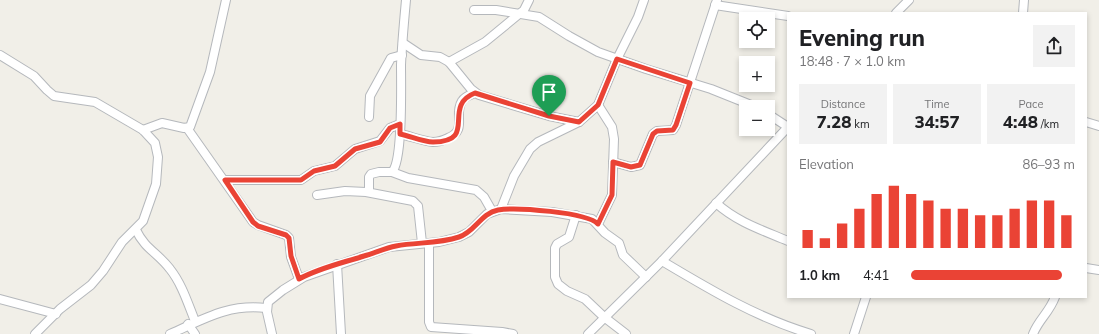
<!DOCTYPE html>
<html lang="en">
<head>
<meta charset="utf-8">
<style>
  body { margin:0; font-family:Mulish,sans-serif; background:#f2f2f2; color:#202124; height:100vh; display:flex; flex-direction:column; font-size:15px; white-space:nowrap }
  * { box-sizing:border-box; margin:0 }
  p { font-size:13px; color:#757577 }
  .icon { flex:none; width:22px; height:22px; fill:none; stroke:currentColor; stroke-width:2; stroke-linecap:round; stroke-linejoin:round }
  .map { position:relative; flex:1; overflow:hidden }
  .details { position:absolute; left:787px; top:12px; width:300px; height:286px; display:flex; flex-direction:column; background:#fff; border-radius:0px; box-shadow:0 2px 6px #0003 }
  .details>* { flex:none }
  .tools { position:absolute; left:739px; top:12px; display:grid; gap:8px }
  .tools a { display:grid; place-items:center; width:36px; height:36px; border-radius:0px; background:#fff; box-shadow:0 2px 6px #0003; font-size:20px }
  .pin { position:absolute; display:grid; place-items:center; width:34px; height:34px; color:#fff; margin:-41px -17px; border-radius:50% 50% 50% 0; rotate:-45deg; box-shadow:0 0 4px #0007 }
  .pin .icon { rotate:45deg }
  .round { display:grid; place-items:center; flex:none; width:42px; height:42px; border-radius:0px; background:#f2f2f2 }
  .overview { display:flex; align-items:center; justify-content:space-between; height:68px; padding:0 12px }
  h1 { font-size:22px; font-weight:800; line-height:30px }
  .stats { display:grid; grid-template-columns:repeat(3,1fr); gap:6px; height:68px; padding:4px 12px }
  .stats div { display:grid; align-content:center; border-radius:0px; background:#f2f2f2; text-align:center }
  .stats b { font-size:17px; font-weight:800 }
  .stats small { font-size:11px; font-weight:400 }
  .stats p { font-size:11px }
  .chart { height:112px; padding:8px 12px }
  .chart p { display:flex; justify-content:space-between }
  .chart svg { width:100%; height:72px; margin-top:4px; stroke:#ea4335; stroke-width:6 }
  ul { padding:0 12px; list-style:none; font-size:13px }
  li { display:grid; grid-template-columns:64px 48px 1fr; align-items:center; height:30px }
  li i { height:10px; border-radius:5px; background:#ea4335 }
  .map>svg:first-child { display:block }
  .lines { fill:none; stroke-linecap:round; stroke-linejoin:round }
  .minor-casing { stroke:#b5b8bc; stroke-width:10 }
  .minor { stroke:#fff; stroke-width:8 }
  .route-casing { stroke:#fff; stroke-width:8 }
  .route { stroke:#ea4335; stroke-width:5 }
</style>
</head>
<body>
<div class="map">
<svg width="1099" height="334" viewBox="0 0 1099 334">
  <rect width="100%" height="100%" fill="#f1efe8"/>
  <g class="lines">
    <defs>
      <g id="minor">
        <path d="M715,5L788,16"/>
        <path d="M474,10H496L539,17L569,36L598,52L646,69L711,89L756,107"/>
        <path d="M896,13L909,0"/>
        <path d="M1023,13L1024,0"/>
        <path d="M403,43L421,55L440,57L449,62L471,89L479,95L549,116L579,122"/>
        <path d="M0,55L34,76L47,90L54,96L95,102L143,130L155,143L158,157L156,184L143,221L122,242L103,271L91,285L60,309L35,334"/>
        <path d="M449,62L485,42L524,10L529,0"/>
        <path d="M598,105L612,127L614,139L612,195L598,224"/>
        <path d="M768,114L788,127"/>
        <path d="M369,117L370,96L391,58L402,55"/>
        <path d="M1086,122L1099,126"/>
        <path d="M187,128L253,222L258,225L286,235L289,238L291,257L299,279"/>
        <path d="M143,130L162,123L184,128L190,127L210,72L226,0"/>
        <path d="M400,134C410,136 423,141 433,142C438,142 444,140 448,138C468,130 453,115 462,101C465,96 470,95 475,93"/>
        <path d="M613,162L631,167L640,165L653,134L657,131L673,130L676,125L717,0"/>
        <path d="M392,172L408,178L476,190L484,197L492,211"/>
        <path d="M225,180H301L314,171L335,166L355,149L380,141L390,128L400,124"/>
        <path d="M369,192V177L371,174L379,172H392C403,161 401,84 401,65C402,43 404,22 406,0"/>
        <path d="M317,195L345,191L366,192L413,201L418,206L422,243"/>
        <path d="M716,203C737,222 762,230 788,241"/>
        <path d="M501,209L514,176L530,149L538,142L579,122L598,105L617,59L638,17L644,0"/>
        <path d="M576,215L569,237L557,244L555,248V277L558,284L567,291L585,299L604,317L626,334"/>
        <path d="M136,230C145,249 158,253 170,269C182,284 188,304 195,321"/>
        <path d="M429,243V322L431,327L502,332L513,334"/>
        <path d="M662,261C709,289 757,318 811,334"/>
        <path d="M337,264L341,334"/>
        <path d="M1086,268L1099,270"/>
        <path d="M0,299L56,314"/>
        <path d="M188,324L195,334"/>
        <path d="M170,334C204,319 227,304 266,308"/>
        <path d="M272,334L267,312L268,302L283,290L304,277L389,247L439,242L459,237L469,232L487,214L501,209L552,212L592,219L605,233L619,243L623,255L646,277"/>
        <path d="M588,334L662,261L788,127"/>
        <path d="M854,334L866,297"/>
        <path d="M1033,334C1039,319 1049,313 1055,297"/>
      </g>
    </defs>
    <use href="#minor" class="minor-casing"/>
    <use href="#minor" class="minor"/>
  </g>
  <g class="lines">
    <defs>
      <path id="route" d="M617,59L690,83L676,125L673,130L657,131L653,134L640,165L631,167L613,162L612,195L598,224C587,212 515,207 498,210C481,213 475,232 459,237C438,244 417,242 396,246C385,248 375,253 364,256C342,263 319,268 299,279L291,256L289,238L286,235L258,226L253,222L225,180H301L314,171L335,166L355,149L380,142L390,128L400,124V134C410,136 423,142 433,142C479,142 441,106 475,93L549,116L579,122L598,105Z"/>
    </defs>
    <use href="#route" class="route-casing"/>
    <use href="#route" class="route"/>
  </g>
</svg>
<div class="tools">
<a><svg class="icon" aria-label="locate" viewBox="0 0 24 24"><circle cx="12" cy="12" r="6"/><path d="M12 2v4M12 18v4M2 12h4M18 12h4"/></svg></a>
<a>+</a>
<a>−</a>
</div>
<div class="pin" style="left:549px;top:116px;background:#1e9e55"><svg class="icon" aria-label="arrive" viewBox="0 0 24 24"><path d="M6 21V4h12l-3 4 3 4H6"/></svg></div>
<section class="details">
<div class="overview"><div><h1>Evening run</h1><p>18:48 · 7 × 1.0 km</p></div><a class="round"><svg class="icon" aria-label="share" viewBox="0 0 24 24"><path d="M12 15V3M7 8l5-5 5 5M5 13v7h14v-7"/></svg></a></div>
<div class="stats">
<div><p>Distance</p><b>7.28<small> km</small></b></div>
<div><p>Time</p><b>34:57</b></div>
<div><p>Pace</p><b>4:48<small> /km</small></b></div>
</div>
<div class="chart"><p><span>Elevation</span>86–93 m</p>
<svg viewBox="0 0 160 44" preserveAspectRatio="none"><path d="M5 44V33M15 44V38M25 44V29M35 44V20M45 44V11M55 44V6M65 44V11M75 44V15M85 44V20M95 44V20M105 44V24M115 44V24M125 44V20M135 44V15M145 44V15M155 44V24"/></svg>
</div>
<ul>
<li><b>1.0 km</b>4:41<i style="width:92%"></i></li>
</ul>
</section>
</div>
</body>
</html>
